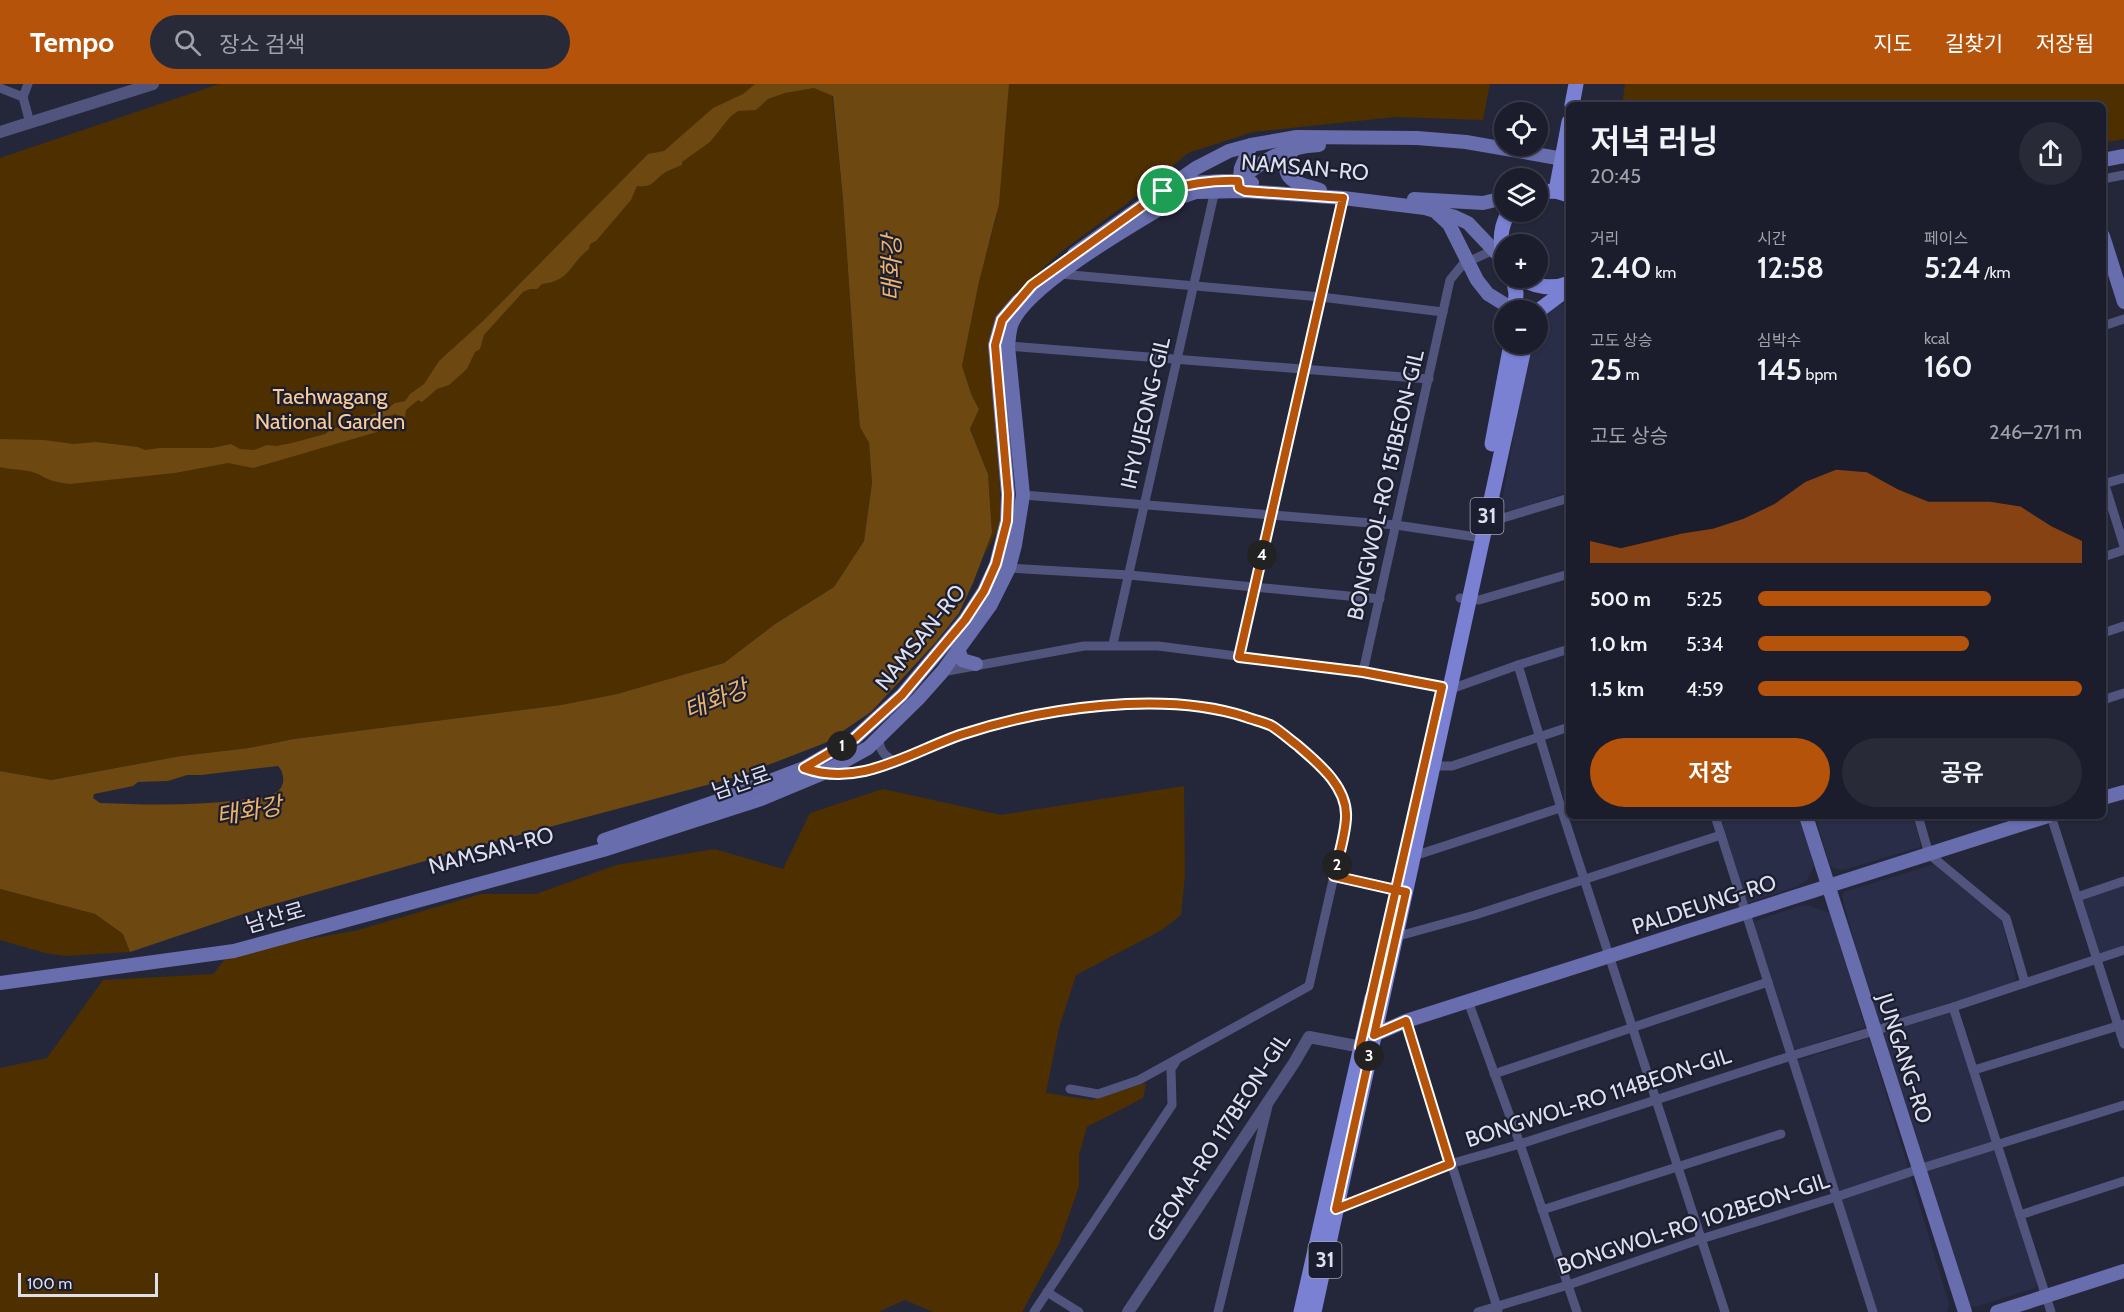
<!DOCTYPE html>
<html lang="ko">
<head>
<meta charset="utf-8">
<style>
  body { margin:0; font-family:Cabin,"Noto Sans KR",sans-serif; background:#282a38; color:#f1f3f6; height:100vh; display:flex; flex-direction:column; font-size:22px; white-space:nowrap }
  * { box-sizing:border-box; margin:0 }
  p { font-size:20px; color:#a0a2a9 }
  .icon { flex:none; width:33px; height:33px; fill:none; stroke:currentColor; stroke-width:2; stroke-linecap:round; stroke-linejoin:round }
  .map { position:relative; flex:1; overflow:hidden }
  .details { position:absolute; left:1566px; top:18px; width:540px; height:717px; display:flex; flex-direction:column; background:#1b1d2c; border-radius:9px; box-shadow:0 2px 4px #0004,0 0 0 2px #393b48 }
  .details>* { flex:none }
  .tools { position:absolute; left:1494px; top:18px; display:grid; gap:12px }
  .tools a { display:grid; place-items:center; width:54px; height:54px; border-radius:50%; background:#1b1d2c; box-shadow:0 2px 4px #0004,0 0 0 2px #393b48; font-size:30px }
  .scale { position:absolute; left:18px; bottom:15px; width:140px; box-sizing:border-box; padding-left:6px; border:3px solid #dddfed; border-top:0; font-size:16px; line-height:21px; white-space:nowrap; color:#dddfed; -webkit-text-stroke:4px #1b1d30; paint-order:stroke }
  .pin { position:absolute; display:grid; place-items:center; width:51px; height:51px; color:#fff; margin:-26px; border:3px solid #fff; border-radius:50%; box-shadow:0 2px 6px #0007 }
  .km { position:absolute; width:30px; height:30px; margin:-15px; border-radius:50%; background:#222; color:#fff; font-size:16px; line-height:30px; text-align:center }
  .round { display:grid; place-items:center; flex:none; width:63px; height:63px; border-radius:32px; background:#282a38 }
  .head { display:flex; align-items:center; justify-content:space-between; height:102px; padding:0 24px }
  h1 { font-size:33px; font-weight:600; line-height:45px }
  .figures { display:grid; grid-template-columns:repeat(3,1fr); gap:9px; height:102px; padding:6px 24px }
  .figures div { display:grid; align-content:center }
  .figures b { font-size:30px; font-weight:600 }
  .figures small { font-size:16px; font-weight:400 }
  .figures p { font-size:16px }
  .chart { height:168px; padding:12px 24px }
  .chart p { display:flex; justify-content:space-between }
  .chart svg { width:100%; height:108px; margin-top:6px; fill:#b45309; opacity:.7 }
  .action { display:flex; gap:12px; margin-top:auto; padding:12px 24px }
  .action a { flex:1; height:69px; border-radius:36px; background:#b45309; color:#fff; font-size:24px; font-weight:600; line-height:69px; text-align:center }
  .action a+a { background:#282a38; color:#f1f3f6 }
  ul { padding:0 24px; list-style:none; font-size:20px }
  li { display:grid; grid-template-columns:96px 72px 1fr; align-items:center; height:45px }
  li i { height:15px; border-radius:8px; background:#b45309 }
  header { display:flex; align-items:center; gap:36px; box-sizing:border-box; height:84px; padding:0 30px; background:#b45309; color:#fff }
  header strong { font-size:28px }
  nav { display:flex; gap:33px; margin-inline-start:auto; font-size:21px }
  .search { width:420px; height:54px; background:#282a38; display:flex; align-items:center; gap:15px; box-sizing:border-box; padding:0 21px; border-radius:33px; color:#a0a2a9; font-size:22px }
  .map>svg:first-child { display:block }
  .built { fill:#2a2d47 }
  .green { fill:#4d2f00 }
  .water { fill:#6d4810; fill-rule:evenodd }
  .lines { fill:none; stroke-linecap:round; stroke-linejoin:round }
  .minor { stroke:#51557d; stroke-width:9 }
  .tertiary { stroke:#51557d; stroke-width:12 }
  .secondary { stroke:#686dad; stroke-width:14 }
  .primary { stroke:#7a80d2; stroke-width:15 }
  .route-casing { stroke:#fff; stroke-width:12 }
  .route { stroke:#b45309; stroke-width:8 }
  .labels { text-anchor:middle; stroke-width:4.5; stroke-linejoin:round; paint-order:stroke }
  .shield { fill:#1b1d30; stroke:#a3a5b4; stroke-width:1.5 }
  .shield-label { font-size:21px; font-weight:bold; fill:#dddfed }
  .street-label { font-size:22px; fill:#dddfed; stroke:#1b1d30 }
  .park-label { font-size:22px; fill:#fbcc92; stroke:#1b1d30 }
  .water-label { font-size:24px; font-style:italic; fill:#edb368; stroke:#1b1d30 }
</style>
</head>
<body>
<header>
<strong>Tempo</strong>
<div class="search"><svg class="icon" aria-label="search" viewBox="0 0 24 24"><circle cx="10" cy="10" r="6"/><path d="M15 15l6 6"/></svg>장소 검색</div>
<nav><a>지도</a><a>길찾기</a><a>저장됨</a></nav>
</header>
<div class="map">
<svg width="2124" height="1228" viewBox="0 0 2124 1228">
  <rect width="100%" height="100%" fill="#24273a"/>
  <g class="built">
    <path d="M1569,219V408L1509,427L1501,423L1530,260H1538V234L1559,221Z"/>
    <path d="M1720,732H1800L1812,770L1813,784L1807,796L1798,802L1747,819Z"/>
    <path d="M1815,732H1912L1920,757V763L1843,786L1836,785L1830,781Z"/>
    <path d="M1938,779L2001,834L2016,894L2014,899L1877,941L1842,812L1844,808Z"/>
    <path d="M2124,800V861L2099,871L2081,814Z"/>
    <path d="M1807,821L1831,829L1865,943L1799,965L1792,964L1753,838L1799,822Z"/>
    <path d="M1950,929L2037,1199L2035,1204L1975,1223L1968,1221L1880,950Z"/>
    <path d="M1869,954L1949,1220L1947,1228H1875L1796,977Z"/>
  </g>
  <g class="green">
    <path d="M219,0H831L843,115L856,299L860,343L869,359L872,399L864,457L834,503L775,540L724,579L617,610L561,621L294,655L249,664L181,672L50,696L0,687V74Z"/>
    <path d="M1009,0H1490L1483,36L1395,33L1253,48L1188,69L1125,121L1062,167L1020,205L1002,236L995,261L1001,440L984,472L992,449L988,390L970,344L979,324L972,312L962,282L981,189L996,134Z"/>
    <path d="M1625,0H2124V55L2103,59V21H1622Z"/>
    <path d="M1184,702L1185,791L1181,831L1162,846L1076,891L1059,944L1046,1009L1092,1016L1146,999L1143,1014L1087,1043L1079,1071V1102L1059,1160L1022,1228H933L905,1216L878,1228H0V984L47,974L103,896L213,890L229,870L358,846L481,810H536L616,781L715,765L783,785L810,729L883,705L1001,731Z"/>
    <path d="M0,805L95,830L123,850L130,868L65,872L45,869L0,856Z"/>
  </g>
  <path class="water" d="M755,0H1009L999,120L979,198L962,282L972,312L979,325L970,345L988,390L992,449L973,499L959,529L936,558L871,628L825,659L737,693L467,765L264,823L130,868L123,850L95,830L0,805V687L51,696L181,672L249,664L294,655L561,621L617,610L724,579L775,540L834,503L864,457L872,399L869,359L860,343L856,299L843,115L833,12L814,4L785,9L768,15L756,26L738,27L730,33L710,58L682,78V81C676,84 668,86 663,90C653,97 653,104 637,102L631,116L596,157L590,160L589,165C570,179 571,197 542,200L537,205H530L523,208L484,251L480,265L475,268L467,285L449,301L437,305L422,318L418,316L406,326L405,334L395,330L389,332L377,348L253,384L228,379L175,389L70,400C55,398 50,397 38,390C28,385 11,386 0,383V355L44,356L74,360L96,358L138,363L145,366L160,364H212L231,360L240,365L254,366L267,361L276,362L292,359L325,350L332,345L362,337L368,332L388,324L395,319L405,317L410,310L424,300L439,277L483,237L648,70L664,67L713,24L743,10ZM278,682C285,689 286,704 275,709C265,715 251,715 239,716C193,722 146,721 100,719L93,714L94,710L133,702L138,698L168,697L187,691H201Z"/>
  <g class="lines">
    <g class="minor">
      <path d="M28,0L23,13L30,39"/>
      <path d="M0,4L23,13"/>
      <path d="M2103,95L2124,91"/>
      <path d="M1060,190L1321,213L1443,228"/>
      <path d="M2103,242L2124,235"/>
      <path d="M1008,262L1429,295"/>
      <path d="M2103,395L2124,462"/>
      <path d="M2103,400L2124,394"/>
      <path d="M1023,411L1396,441L1483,454"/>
      <path d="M1486,439L1569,414"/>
      <path d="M2103,473L2124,466"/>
      <path d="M1009,484L1129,491L1380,515"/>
      <path d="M1460,514L1479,516L1569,490"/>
      <path d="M2103,549L2124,542"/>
      <path d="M1113,560L1215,106"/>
      <path d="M1239,573L1343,114"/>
      <path d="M1518,581L1561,724L1725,1228"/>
      <path d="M942,588L1084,562H1158L1363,588L1451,605L1518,581L1569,565"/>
      <path d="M1363,588L1450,196L1463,180L1496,165"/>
      <path d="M2103,616L2124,609"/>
      <path d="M879,653C879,667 884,671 895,678"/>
      <path d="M1433,682H1452L1569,643"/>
      <path d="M823,690C835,689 848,690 860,689C896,683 928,661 962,651C1046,625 1160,605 1245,633C1253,636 1263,638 1271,642C1281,647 1291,656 1300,664C1320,681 1348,704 1346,734C1345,753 1338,773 1334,792"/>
      <path d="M1715,732L1873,1228"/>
      <path d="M1918,732L1929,770L2006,834L2025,899"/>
      <path d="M2051,732L2124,960"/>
      <path d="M1414,772L1569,721"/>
      <path d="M2077,813L2124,797"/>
      <path d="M1395,853L1475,831L1721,751"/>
      <path d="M1468,917L1520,1060L1577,1228"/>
      <path d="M1953,923L2051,1228"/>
      <path d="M1406,937L1498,1226"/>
      <path d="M1974,986L2124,940"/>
      <path d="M1494,990L1768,898"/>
      <path d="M1070,1005L1098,1010L1139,996L1309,902L1334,792L1406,808"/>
      <path d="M1336,1125L1450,1080L1520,1060L1791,972L1953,923L2124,866"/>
      <path d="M1542,1126L1781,1050"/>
      <path d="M2020,1131L2124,1097"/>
      <path d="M1047,1208L1079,1228"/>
      <path d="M1034,1228L1172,1021L1171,985L1176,977"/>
      <path d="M1218,1228L1268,1022"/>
      <path d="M1478,1228L1568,1201L1701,1155L1836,1113L1919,1085L2124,1021"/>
    </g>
    <g class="tertiary">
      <path d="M0,48L153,0"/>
      <path d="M1128,1228L1294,979L1309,953L1367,964"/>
    </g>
    <g class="secondary">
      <path d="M1297,62C1286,72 1280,90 1296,98C1303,102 1312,103 1320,106"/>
      <path d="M2103,76L2124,72"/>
      <path d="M1236,100C1259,77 1286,62 1319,61"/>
      <path d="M1239,101L1241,84L1251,61"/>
      <path d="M1170,102L1196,84L1229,67L1251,61L1297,53L1417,54L1466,58L1569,76"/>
      <path d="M1414,115L1483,119L1504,114"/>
      <path d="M1437,129L1449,140L1477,196L1488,210L1514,226"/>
      <path d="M2103,152L2124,218"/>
      <path d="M1074,170L1163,107L1191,99L1223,97L1252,99"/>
      <path d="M958,565L962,576L976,580"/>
      <path d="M2103,714L2124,708"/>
      <path d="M1806,732L1965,1228"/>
      <path d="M604,756L717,717L804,684L855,654L902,611L965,536L984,507L996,481L1007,437L1008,410L995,261L1002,236L1018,217"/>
      <path d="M0,899L234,867L603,766L761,715L821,690L868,664L918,615L942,588L990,522L1009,484L1015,461L1023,411L1008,262C1009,255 1009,246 1012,239C1029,199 1137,139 1176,115L1196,108L1245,107L1343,114L1425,124L1455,133L1468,139L1504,177"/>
      <path d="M1374,951L1406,937L2048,732"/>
      <path d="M1997,1228L2124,1187"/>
    </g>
    <g class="primary">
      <path d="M1572,21L1576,0"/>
      <path d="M1556,107L1569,38"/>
      <path d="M1538,108L1556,107L1569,111"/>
      <path d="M1504,174C1499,157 1500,143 1509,128"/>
      <path d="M1513,194L1516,209L1515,226"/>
      <path d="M1520,194C1535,203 1553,206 1569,199"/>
      <path d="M1538,227L1569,204"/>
      <path d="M1492,360L1511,260"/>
      <path d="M1301,1228L1372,914"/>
      <path d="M1314,1228L1525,260"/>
    </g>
  </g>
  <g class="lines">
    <defs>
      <path id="route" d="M1163,107L1032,201L1002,236L995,261L1008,410L1007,437L996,480L984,507L965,536L902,611L855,654L804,684C859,704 909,669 960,651C1041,624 1163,606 1246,633C1254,636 1264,638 1272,642C1280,647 1289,655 1297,661C1318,679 1348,703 1346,734C1345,753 1338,773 1334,792L1396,806L1406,808L1374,951L1406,937L1450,1080L1336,1125L1371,965L1360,963C1388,843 1415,723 1442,603L1363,588L1239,573L1343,114L1245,107L1239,104L1238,97C1212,96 1188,100 1163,107"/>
    </defs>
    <use href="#route" class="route-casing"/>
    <use href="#route" class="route"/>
  </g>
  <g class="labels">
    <g class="shield">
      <rect x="1470.5" y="414" width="33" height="36" rx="4.5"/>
      <rect x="1308.5" y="1158" width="33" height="36" rx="4.5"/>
    </g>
    <g class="shield-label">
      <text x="1487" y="439">31</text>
      <text x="1325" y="1183">31</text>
    </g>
    <g class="street-label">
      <text transform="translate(1305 83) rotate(5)" y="8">NAMSAN-RO</text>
      <text transform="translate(1145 329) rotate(-77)" y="8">IHYUJEONG-GIL</text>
      <text transform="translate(1385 401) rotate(-77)" y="8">BONGWOL-RO 151BEON-GIL</text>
      <text transform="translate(920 553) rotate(-51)" y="8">NAMSAN-RO</text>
      <text transform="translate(741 698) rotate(-19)" y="8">남산로</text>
      <text transform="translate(491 766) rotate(-15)" y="8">NAMSAN-RO</text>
      <text transform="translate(1704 820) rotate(-18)" y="8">PALDEUNG-RO</text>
      <text transform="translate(275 833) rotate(-16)" y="8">남산로</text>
      <text transform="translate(1905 974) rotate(72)" y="8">JUNGANG-RO</text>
      <text transform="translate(1598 1013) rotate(-18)" y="8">BONGWOL-RO 114BEON-GIL</text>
      <text transform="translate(1218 1053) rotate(-57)" y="8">GEOMA-RO 117BEON-GIL</text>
      <text transform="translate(1693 1139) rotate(-18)" y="8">BONGWOL-RO 102BEON-GIL</text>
    </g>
    <g class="park-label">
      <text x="330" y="320">Taehwagang<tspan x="330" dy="25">National Garden</tspan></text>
    </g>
    <g class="water-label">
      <text transform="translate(892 184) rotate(-90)" y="8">태화강</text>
      <text transform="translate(716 616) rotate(-22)" y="8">태화강</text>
      <text transform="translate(249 727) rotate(-10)" y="8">태화강</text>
    </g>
  </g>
</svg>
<div class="tools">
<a><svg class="icon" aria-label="locate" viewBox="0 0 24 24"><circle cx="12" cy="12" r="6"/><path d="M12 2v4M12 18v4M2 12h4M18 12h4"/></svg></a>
<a><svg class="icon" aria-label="layers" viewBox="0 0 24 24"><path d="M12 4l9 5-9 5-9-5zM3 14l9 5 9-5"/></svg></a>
<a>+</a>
<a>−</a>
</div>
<div class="scale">100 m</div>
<div class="pin" style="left:1163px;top:107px;background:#1e9e55"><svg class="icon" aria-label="arrive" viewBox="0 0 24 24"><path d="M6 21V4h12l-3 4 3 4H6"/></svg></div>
<b class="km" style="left:842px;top:662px">1</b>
<b class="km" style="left:1337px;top:781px">2</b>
<b class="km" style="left:1369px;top:972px">3</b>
<b class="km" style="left:1262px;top:471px">4</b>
<section class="details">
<div class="head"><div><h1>저녁 러닝</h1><p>20:45</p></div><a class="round"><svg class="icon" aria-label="share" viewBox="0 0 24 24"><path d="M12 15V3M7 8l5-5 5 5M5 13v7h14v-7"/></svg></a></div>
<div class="figures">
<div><p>거리</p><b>2.40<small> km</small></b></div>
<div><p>시간</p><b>12:58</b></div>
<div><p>페이스</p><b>5:24<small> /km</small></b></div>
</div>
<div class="figures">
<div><p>고도 상승</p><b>25<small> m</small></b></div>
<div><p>심박수</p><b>145<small> bpm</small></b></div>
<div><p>kcal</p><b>160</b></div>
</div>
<div class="chart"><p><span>고도 상승</span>246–271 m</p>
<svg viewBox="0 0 160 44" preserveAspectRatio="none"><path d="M0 44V35L10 38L20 35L30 32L40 30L50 26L60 20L70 11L80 6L90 7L100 14L110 19L120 19L130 19L140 21L150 29L160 35V44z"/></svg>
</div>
<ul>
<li><b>500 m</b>5:25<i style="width:72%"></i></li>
<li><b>1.0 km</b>5:34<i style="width:65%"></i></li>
<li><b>1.5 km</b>4:59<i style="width:100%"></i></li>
</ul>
<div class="action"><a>저장</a><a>공유</a></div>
</section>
</div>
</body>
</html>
